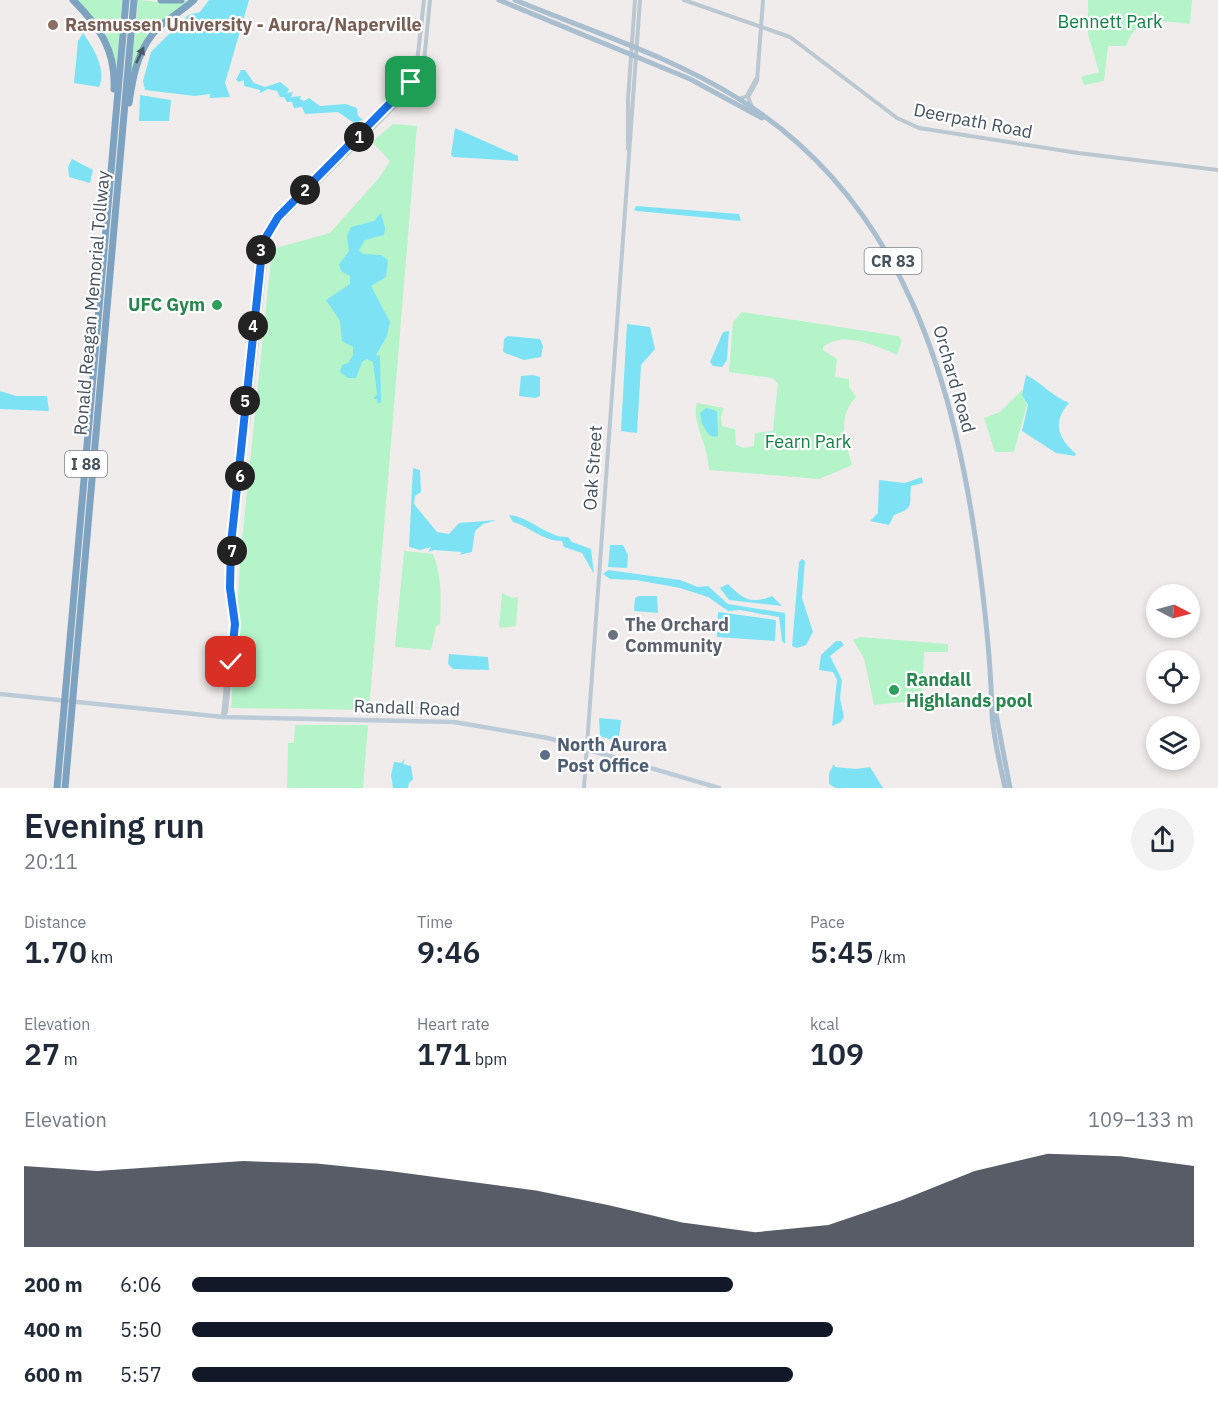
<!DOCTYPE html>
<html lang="en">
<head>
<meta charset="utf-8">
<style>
  body { margin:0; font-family:"IBM Plex Sans",sans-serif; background:#f2f2f3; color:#1f2937; height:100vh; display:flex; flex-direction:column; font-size:22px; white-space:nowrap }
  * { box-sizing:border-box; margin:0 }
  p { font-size:20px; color:#747a83 }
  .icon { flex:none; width:33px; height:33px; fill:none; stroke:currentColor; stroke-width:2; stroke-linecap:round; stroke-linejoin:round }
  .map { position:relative; height:788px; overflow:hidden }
  .sheet { display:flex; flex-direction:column; background:#fff; flex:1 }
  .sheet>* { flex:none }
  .needle { width:39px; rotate:96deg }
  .controls { position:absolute; left:1146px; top:584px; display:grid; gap:12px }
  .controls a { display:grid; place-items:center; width:54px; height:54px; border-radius:50%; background:#fff; box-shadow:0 3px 9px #0003; font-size:30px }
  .pin { position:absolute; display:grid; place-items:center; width:51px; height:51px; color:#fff; margin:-26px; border-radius:12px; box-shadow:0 3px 9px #0006 }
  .km { position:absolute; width:30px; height:30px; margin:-15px; border-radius:50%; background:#222; color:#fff; font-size:16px; line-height:30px; text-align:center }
  .round { display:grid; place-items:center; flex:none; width:63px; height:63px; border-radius:32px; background:#f2f2f3 }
  .summary { display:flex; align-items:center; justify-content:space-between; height:102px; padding:0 24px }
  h1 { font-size:33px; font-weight:600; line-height:45px }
  .stats { display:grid; grid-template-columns:repeat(3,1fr); gap:9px; height:102px; padding:6px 24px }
  .stats div { display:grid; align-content:center }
  .stats b { font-size:30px; font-weight:600 }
  .stats small { font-size:16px; font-weight:400 }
  .stats p { font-size:16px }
  .chart { height:168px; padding:12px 24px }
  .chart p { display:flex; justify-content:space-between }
  .chart svg { width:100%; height:108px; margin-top:6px; fill:#111827; opacity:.7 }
  ul { padding:0 24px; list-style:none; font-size:20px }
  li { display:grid; grid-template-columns:96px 72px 1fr; align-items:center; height:45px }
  li i { height:15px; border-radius:8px; background:#111827 }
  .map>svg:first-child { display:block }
  .green { fill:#b5f3c9 }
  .water { fill:#7de3f4 }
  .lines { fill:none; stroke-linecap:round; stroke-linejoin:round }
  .stream { stroke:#7de3f4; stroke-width:1.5 }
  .tertiary { stroke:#bbc8d1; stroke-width:4 }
  .secondary { stroke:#bccbd8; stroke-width:4.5 }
  .primary { stroke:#a9becf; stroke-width:5 }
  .motorway { stroke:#7ea3c1; stroke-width:7 }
  .oneway { fill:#495966 }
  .route-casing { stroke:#fff; stroke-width:12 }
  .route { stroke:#1a73e8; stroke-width:8 }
  .education-dot { fill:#8d6e63; stroke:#fff; stroke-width:2 }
  .leisure-dot { fill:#2e9e5b; stroke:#fff; stroke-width:2 }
  .worship-dot { fill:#6b7280; stroke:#fff; stroke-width:2 }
  .service-dot { fill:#5c6f8a; stroke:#fff; stroke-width:2 }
  .labels { text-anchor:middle; stroke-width:4.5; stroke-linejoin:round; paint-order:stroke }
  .shield { fill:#fff; stroke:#7b858d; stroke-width:1.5 }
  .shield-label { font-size:16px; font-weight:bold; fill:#43515c }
  .park-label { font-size:18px; fill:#0d8341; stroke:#fff }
  .education-label { font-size:18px; font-weight:bold; fill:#785e54; stroke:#fff; text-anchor:start }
  .street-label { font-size:18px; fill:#43515c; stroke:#fff }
  .leisure-label { font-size:18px; font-weight:bold; fill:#27864d; stroke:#fff; text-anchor:end }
  .worship-label { font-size:18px; font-weight:bold; fill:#5b616d; stroke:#fff; text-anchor:start }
  .service-label { font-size:18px; font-weight:bold; fill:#4e5e75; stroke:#fff; text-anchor:start }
</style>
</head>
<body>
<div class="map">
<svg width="1218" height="788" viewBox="0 0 1218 788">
  <rect width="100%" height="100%" fill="#f0ecec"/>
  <g class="green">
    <path d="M76,0H122L116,72L106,35Z"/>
    <path d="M138,0L171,3L191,0L157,26L131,73Z"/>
    <path d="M1088,0H1192L1190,24C1163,21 1136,15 1126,46H1108L1104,81L1084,85L1081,77L1099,72L1088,34Z"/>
    <path d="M393,124L417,126L369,710L231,708L241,549L272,249L330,233L379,178L390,161L372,142Z"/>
    <path d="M742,312L898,336L902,340L897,355C877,346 843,330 823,347V350L837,359L835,377L849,379V387L856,397C836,418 846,440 852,465L819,479L709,470C709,448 691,420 697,403L724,408L721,417L722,426L735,429L736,445L744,448L754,446L755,433L773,431L778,383L772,378L729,372L733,322Z"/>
    <path d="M1022,390L1027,405L1014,452H995L984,418L1000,412Z"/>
    <path d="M404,551L433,554C442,576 441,599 440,624L436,626L431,650L395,647Z"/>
    <path d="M502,593L512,598L518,597L516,626L499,628Z"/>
    <path d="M861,637L948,644V652H924L922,700L874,705L864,658L853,640Z"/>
    <path d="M295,725H368L363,788H287L288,743H294Z"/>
  </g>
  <g class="water">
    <path d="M209,0H249L225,83L230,97L210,98V94L195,96L145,90L143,81L151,52L188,15L200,12Z"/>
    <path d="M83,33C93,47 107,70 99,87L74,83L78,41Z"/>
    <path d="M241,70H245L254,83L265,87L280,82L289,89L287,93L293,92L291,97L301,96L300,99L304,101L309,98L320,106L346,104L357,108L358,116L363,120L354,123L338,112L305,114L302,107L294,108L292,102H287L284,97H280L277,91L268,89L260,93V90L244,86V80L239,82L236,80Z"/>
    <path d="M140,95L171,100L169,121H139Z"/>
    <path d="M455,128L518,156V161L453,157L451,155Z"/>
    <path d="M72,159L93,170L90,183L69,177L68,167Z"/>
    <path d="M636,206L739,214L741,221L637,211L634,210Z"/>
    <path d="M381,213L385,228L384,235L365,240L359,250L363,254L381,255L388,260L386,277L371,286L390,322L387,336L376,355L380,356L381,402L378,404L377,399H373L377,394L373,362L367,359L362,362L356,378H348L340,372L342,365L348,363L353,355V347L342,341L340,321L326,300L350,284V276L341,271L339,264L349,251L347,236L351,227L374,221Z"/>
    <path d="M627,324L650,327L655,349L641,365L637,433L621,431Z"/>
    <path d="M729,331L727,360L722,367L713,366L710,362L723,332Z"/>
    <path d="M508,336L540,339L543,346L541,357L524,360L505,353L503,351L504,339Z"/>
    <path d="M533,375L540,377V396L535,398L519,396L521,376Z"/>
    <path d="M1026,375C1042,383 1052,396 1069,403C1052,422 1058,438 1076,454L1075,456L1056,453L1022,431L1028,405L1022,395Z"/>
    <path d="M0,391L16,396H47L49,411L0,409Z"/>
    <path d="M706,408L717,411L718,436L715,437L709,435L702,424L700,413Z"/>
    <path d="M413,468L420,470L421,492L415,496L414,504L437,532L449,534L459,523L497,520L483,524L475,531L472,552L459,555L462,552L434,550L428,552L431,547L420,550L409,547Z"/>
    <path d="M922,477L923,483L911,486C909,507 915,507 894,515L889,525L870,521L878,513L879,480L905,483Z"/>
    <path d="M509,515C531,517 547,538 568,537L572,542L591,549L594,574L582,553L564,547L562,541C543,541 530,527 513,522Z"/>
    <path d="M610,545H623L628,555L627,568L608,567Z"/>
    <path d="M802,559L805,561L802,598L813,632L806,645L797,648L792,646L799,562Z"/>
    <path d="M608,570L680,580L698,587L708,586L728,604L785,613V644L782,641L779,617L740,610L728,611L708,597L680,588L636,580L610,579L603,574Z"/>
    <path d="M728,584C742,598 750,605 772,596L782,606L729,600L720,588Z"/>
    <path d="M639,596H657L658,613L634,611L635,598Z"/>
    <path d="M718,612L776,620L775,641L717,637Z"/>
    <path d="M836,641H841L844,645L830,656L842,680L840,698L844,717L841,722L832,726L837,680L833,672L819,670L821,655Z"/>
    <path d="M449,654L488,657L489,670L453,669L448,664Z"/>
    <path d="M599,718L621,720L619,739L615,741L600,736Z"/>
    <path d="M405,759L403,764L411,766L413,779L409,783L408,788H393L391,775L394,762L401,763Z"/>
    <path d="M834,764L835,767L856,769L870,767L883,788H836L829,784V773Z"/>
  </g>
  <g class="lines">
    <path class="stream" d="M751,611L764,614"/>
    <g class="tertiary">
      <path d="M684,0L790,37L897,118L919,128L1078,153L1218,170"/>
      <path d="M739,99L747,96L756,79"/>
      <path d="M752,107L748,97L757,81L763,0"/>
      <path d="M628,149V99L635,0"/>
      <path d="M245,429L248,426L266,254L270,237L281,220L416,85L424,62L430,0"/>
      <path d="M232,551L245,429L243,425L263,242L278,217L411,82L417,63L424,0"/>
      <path d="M223,716L232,619"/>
      <path d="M223,717L226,712L235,624L230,572L239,489"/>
      <path d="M584,788L640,0"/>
    </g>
    <path class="secondary" d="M0,694L223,717L454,722L548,738L719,788"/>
    <g class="primary">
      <path d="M499,0L690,79L762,118"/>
      <path d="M515,0C590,31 670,56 739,99C906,203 956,386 980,571C986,618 991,666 992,713C993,737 1000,763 1005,788"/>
      <path d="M994,703L1010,788"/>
    </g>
    <g class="motorway">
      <path d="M73,0C99,26 116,50 114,89"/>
      <path d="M161,0H181"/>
      <path d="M129,103C133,75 138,47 160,26C171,17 183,10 194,0"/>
      <path d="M57,788L126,0"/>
      <path d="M65,788L134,0"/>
    </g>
  </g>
  <defs><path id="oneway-solid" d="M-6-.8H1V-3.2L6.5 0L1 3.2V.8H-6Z" transform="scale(1.5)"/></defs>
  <use class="oneway" href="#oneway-solid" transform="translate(140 55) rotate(-65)"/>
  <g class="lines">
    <defs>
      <path id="route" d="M231,662L235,624L230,588L231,544L263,242L278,217L411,82"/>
    </defs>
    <use href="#route" class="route-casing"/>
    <use href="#route" class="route"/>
  </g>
  <circle class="education-dot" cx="53" cy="25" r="6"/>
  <g class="leisure-dot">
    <circle cx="217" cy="305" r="6"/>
    <circle cx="894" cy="690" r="6"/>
  </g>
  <circle class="worship-dot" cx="613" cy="635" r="6"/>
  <circle class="service-dot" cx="545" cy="755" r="6"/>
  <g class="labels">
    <g class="shield">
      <rect x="864.5" y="248" width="57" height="26" rx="4.5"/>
      <rect x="65" y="451" width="42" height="26" rx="4.5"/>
    </g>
    <g class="shield-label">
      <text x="893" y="267">CR 83</text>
      <text x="86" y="470">I 88</text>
    </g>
    <g class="park-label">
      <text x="1110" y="28">Bennett Park</text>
      <text x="808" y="448">Fearn Park</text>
    </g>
    <g class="education-label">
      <text x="65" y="31">Rasmussen University - Aurora/Naperville</text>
    </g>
    <g class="street-label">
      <text transform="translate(973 121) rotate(11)" y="6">Deerpath Road</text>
      <text transform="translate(92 303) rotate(-85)" y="6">Ronald Reagan Memorial Tollway</text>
      <text transform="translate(954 379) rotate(74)" y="6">Orchard Road</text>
      <text transform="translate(593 468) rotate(-86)" y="6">Oak Street</text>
      <text transform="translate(407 708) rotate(2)" y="6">Randall Road</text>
    </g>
    <g class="leisure-label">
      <text x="205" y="311">UFC Gym</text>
      <text x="906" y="686" text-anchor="start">Randall<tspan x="906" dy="21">Highlands pool</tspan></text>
    </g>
    <g class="worship-label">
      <text x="625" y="631">The Orchard<tspan x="625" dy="21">Community</tspan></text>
    </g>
    <g class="service-label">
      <text x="557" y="751">North Aurora<tspan x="557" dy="21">Post Office</tspan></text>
    </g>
  </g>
</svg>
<div class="controls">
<a><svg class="needle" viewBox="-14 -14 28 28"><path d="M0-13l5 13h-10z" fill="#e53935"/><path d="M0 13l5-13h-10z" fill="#747a83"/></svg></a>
<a><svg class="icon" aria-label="locate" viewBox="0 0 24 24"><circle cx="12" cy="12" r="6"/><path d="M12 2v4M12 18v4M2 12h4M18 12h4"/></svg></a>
<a><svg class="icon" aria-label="layers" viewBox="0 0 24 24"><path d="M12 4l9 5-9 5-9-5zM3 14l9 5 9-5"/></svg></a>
</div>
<div class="pin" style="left:411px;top:82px;background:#1e9e55"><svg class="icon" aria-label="arrive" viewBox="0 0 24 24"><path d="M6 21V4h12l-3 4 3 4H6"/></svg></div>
<div class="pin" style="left:231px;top:662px;background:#d93025"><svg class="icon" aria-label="check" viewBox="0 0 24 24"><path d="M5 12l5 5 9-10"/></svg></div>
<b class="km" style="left:359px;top:137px">1</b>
<b class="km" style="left:305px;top:190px">2</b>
<b class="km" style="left:261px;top:250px">3</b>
<b class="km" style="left:253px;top:326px">4</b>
<b class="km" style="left:245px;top:401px">5</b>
<b class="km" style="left:240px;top:476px">6</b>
<b class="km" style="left:232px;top:551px">7</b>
</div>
<section class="sheet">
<div class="summary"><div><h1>Evening run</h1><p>20:11</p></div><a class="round"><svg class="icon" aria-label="share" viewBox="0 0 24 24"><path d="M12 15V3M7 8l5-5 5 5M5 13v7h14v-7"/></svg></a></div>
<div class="stats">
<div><p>Distance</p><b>1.70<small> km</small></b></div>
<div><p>Time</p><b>9:46</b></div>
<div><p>Pace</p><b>5:45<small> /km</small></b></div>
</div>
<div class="stats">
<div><p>Elevation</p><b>27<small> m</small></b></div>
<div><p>Heart rate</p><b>171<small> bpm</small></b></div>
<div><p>kcal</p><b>109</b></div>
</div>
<div class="chart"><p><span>Elevation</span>109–133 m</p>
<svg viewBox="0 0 160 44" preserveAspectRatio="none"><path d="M0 44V11L10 13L20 11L30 9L40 10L50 13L60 17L70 21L80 27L90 34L100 38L110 35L120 25L130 13L140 6L150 7L160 11V44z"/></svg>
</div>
<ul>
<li><b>200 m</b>6:06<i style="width:54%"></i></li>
<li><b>400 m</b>5:50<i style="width:64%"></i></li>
<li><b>600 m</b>5:57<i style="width:60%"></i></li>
</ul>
</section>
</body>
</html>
